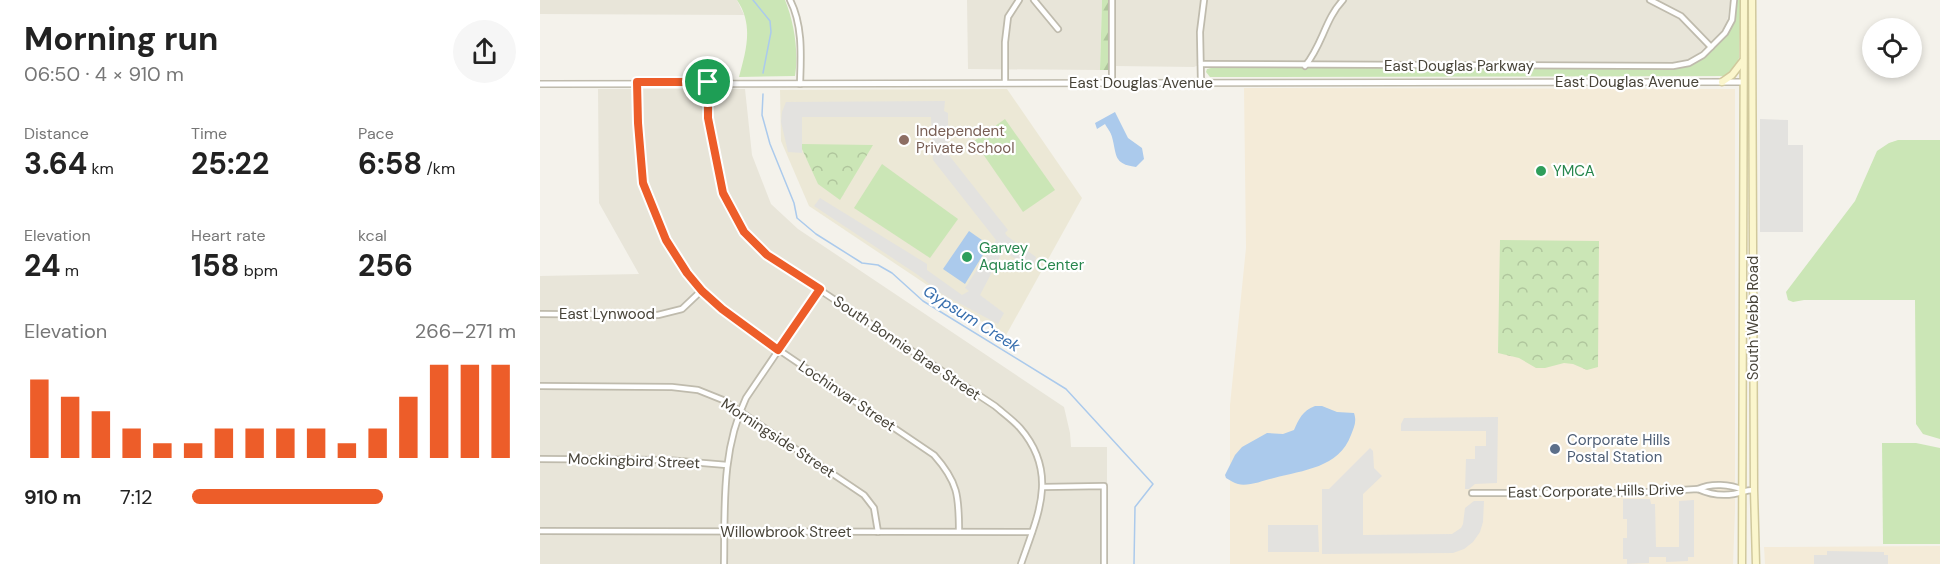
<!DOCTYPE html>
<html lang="en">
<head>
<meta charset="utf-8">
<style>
  body { margin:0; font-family:"DM Sans",sans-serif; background:#f6f6f6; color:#222; height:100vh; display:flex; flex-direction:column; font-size:22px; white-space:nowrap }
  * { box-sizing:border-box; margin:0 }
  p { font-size:20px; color:#767676 }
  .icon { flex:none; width:33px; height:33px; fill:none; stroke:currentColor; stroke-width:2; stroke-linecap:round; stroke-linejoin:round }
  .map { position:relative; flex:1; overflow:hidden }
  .panel { display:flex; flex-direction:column; background:#fff; width:540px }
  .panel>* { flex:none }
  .fabs { position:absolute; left:1322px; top:18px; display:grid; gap:12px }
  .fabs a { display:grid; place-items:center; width:60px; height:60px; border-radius:50%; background:#fff; box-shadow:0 3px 9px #0003; font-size:30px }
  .pin { position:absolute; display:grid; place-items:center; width:51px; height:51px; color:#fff; margin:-26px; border:3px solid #fff; border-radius:50%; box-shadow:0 2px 6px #0007 }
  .round { display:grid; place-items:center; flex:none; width:63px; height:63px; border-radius:32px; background:#f6f6f6 }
  .overview { display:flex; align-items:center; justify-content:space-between; height:102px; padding:0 24px }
  h1 { font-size:33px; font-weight:700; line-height:45px }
  .stats { display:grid; grid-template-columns:repeat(3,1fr); gap:9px; height:102px; padding:6px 24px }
  .stats div { display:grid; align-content:center }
  .stats b { font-size:30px; font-weight:700 }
  .stats small { font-size:16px; font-weight:400 }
  .stats p { font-size:16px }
  .chart { height:168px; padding:12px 24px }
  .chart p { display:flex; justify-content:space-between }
  .chart svg { width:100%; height:108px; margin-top:6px; stroke:#ed5d29; stroke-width:6 }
  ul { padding:0 24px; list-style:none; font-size:20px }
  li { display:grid; grid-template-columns:96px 72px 1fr; align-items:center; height:45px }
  li i { height:15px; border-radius:8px; background:#ed5d29 }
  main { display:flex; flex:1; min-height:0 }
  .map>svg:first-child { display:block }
  .residential { fill:#e8e5d9 }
  .commercial { fill:#f4ebd8 }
  .education { fill:#ece8d6 }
  .grass { fill:#cbe6b6 }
  .forest { fill:url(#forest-firs) }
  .park { fill:url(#park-crowns) }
  .parking { fill:#e3e2df }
  .water { fill:#abcaec }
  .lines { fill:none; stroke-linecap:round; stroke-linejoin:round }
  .stream { stroke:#abcaec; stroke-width:1.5 }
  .minor-casing { stroke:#bfbbad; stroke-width:8 }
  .tertiary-casing { stroke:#bfbbad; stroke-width:8 }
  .secondary-casing { stroke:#d1c99d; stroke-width:9 }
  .minor { stroke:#fff; stroke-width:4.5 }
  .tertiary { stroke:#fff; stroke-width:5 }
  .secondary { stroke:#fbf6cd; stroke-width:6 }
  .route-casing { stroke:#fff; stroke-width:12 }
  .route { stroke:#ed5d29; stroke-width:8 }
  .education-dot { fill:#8d6e63; stroke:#fff; stroke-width:2 }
  .leisure-dot { fill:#2e9e5b; stroke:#fff; stroke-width:2 }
  .service-dot { fill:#5c6f8a; stroke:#fff; stroke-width:2 }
  .labels { text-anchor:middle; stroke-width:4.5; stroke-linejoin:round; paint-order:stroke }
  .street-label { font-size:15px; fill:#484439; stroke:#fff }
  .education-label { font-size:15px; fill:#785e54; stroke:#fff; text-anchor:start }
  .leisure-label { font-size:15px; fill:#27864d; stroke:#fff; text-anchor:start }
  .service-label { font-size:15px; fill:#4e5e75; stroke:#fff; text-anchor:start }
  .water-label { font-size:16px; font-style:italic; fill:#386fae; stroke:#fff }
</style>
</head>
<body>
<main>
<section class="panel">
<div class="overview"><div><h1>Morning run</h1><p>06:50 · 4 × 910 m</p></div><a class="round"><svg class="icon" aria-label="share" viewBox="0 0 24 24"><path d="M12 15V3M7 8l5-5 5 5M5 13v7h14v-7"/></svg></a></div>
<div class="stats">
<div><p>Distance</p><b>3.64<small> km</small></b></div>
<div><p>Time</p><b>25:22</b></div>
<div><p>Pace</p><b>6:58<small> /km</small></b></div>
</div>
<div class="stats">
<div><p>Elevation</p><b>24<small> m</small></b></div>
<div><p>Heart rate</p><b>158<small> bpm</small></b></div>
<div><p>kcal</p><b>256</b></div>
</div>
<div class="chart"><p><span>Elevation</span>266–271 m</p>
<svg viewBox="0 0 160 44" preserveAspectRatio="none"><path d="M5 44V12M15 44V19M25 44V25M35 44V32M45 44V38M55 44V38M65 44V32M75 44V32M85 44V32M95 44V32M105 44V38M115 44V32M125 44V19M135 44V6M145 44V6M155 44V6"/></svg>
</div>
<ul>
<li><b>910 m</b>7:12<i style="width:59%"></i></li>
</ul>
</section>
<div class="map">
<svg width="1400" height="564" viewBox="0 0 1400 564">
  <defs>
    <pattern id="forest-firs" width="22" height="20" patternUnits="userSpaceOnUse" patternTransform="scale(1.5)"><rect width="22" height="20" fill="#cbe6b6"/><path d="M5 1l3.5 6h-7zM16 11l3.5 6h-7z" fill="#b0c69d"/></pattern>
    <pattern id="park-crowns" width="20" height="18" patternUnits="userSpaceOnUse" patternTransform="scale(1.5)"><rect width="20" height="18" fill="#cbe6b6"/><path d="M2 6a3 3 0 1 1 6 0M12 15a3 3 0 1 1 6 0" fill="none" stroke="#b0c69d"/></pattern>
  </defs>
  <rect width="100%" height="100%" fill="#f4f2eb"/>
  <g class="residential">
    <path d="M0,0H197L204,15L0,14Z"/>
    <path d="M427,0H562L560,70L428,69Z"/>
    <path d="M575,0H1190V3L1187,23L1180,33L1160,52L1150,59L1134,62L668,61L654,67L575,66Z"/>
    <path d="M58,89H205L212,155L231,204L258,229L524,407L530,433L531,447H567V564H0V276L99,274L59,203Z"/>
  </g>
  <g class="commercial">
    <path d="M704,88L1195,89V511L1193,564H690V405L706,248Z"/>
    <path d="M1400,546V564H1225L1224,547Z"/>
  </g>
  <path class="education" d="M467,89L542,198L465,337L269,206L241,141L240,90Z"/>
  <g class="grass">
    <path d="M197,0H245C254,22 259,52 255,76L199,77C206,51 214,25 197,0Z"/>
    <path d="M1197,0H1201L1199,58L1195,70L1187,76L670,77L666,72L667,69L675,67H1141C1172,56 1195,34 1197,0Z"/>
    <path d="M465,119L515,190L483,212L434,141Z"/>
    <path d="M1358,140H1400V439L1383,434L1376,424L1375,300H1264L1253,302L1248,300L1246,292L1315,201L1337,151L1349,143Z"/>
    <path d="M342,164L418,219L390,258L314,208Z"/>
    <path d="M1342,443H1376L1400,448V544H1343Z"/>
  </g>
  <path class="forest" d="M562,0H569V70H560Z"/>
  <g class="park">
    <path d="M262,144L333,145L300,200L278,184L262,149Z"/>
    <path d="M960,240L1059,241L1058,367L1047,370L1033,364L1024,363L1005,368H996L979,358L958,353Z"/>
  </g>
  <g class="parking">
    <path d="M405,101L404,111L408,113V154L468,230L465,233L467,236L496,257L493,270L463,251L440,295L464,313L458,324L402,294L378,275L274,206L280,198L387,264V270L422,295L429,291L425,288L456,240L393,160L391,117H262V153L248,152L241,122L242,112L246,102Z"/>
    <path d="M1220,119L1248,120V145H1263V232H1220Z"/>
    <path d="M958,417L957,483L935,484L929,489H925L926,459H935V446H946V431H861V424L864,418Z"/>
    <path d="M830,448L833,451L834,468L842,476L823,494V535L912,534L921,528L923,524L925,508L934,501H944L943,522L940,532L933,542L924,549L913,553L782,554V489H789Z"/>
    <path d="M1083,499H1110L1111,504H1115L1116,547H1139V501L1154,500V557H1148V561L1126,562V557H1109V563L1087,564V559H1083V538H1087V519H1083Z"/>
    <path d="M728,525H778L779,552H728Z"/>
    <path d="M1287,551L1344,552V555H1348V564H1274V555H1287Z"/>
  </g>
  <g class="water">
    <path d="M575,112L588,138L602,148L604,159L596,167C573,164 577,155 572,137C571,132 567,128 565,124L557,129L555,123Z"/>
    <path d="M429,231L449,245L425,284L403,269Z"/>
    <path d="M775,406H782L797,412L814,413C817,422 814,427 811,435C799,468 763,470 734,478C724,480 708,487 698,484C694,483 690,480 686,478L685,475L695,455L702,447L727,433L743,434L754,430C759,419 762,411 775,406Z"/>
  </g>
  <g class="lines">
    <g class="stream">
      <path d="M213,0L230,21L231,32L223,73"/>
      <path d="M223,94L222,115L230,144L254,203L257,218L276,234L322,263L338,265L352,273L383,301L526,389L613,484L595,507L594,564"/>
    </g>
    <defs>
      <g id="minor">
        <path d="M250,0C263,25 261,56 260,84"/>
        <path d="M494,0L518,29"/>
        <path d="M1110,0L1141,16L1171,47"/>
        <path d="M661,64L1133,66L1149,63L1163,55L1185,33L1192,20L1194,0"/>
        <path d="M765,66C782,46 785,19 803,0"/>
        <path d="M97,82L98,123L103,183L126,240L147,273L161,291L182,309L239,350L394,455C418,482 419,496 419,531"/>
        <path d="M168,82V118L183,193L204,232L227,255L455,406C463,413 473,420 480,428C519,473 498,515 481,564"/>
        <path d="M465,83V42L468,17L479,0"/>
        <path d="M572,83V0"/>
        <path d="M661,83L660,32L664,0"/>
        <path d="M0,314L118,315L142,309L161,291"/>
        <path d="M0,386L132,387L158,390L183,400L324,495L334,508L338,532"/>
        <path d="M0,459L127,460L187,465"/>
        <path d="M503,487L564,486V564"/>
        <path d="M1158,489C1171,483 1190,484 1203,490"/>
        <path d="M932,493H1090L1158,489C1169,494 1182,496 1194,494C1201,493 1205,490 1214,490"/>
        <path d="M0,531L492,532"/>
        <path d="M184,564C185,507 181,451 206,398L280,289"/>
      </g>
      <path id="tertiary" d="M0,84L1203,82"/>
      <g id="secondary">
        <path d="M1212,0L1214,490L1216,564"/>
        <path d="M1182,82L1192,75L1202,62"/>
        <path d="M1202,564L1204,0"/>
      </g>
    </defs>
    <use href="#minor" class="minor-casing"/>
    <use href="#tertiary" class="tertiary-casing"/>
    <use href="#secondary" class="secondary-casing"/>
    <use href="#minor" class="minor"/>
    <use href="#tertiary" class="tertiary"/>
    <use href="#secondary" class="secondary"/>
  </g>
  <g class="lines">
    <defs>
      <path id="route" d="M97,82H168V118L183,193L204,232L227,255L280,289L238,350L182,309L162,291L147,273L126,240L103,183L98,123Z"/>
    </defs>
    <use href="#route" class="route-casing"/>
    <use href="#route" class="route"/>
  </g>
  <circle class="education-dot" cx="364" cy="140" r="6"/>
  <g class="leisure-dot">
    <circle cx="1001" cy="171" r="6"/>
    <circle cx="427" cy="257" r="6"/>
  </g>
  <circle class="service-dot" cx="1015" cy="449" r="6"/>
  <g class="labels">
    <g class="street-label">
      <text x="919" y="71">East Douglas Parkway</text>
      <text x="1087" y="87">East Douglas Avenue</text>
      <text x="601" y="88">East Douglas Avenue</text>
      <text x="67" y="319">East Lynwood</text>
      <text transform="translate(1213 318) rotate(-90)" y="5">South Webb Road</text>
      <text transform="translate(367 348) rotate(34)" y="5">South Bonnie Brae Street</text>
      <text transform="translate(307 396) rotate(34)" y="5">Lochinvar Street</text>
      <text transform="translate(238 438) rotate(33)" y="5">Morningside Street</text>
      <text transform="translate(94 461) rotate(2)" y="5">Mockingbird Street</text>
      <text transform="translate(1056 491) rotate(-1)" y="5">East Corporate Hills Drive</text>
      <text x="246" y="537">Willowbrook Street</text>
    </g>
    <g class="education-label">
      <text x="376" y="136">Independent<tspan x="376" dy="17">Private School</tspan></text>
    </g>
    <g class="leisure-label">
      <text x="1013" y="176">YMCA</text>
      <text x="439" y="253">Garvey<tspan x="439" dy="17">Aquatic Center</tspan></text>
    </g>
    <g class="service-label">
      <text x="1027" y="445">Corporate Hills<tspan x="1027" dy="17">Postal Station</tspan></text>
    </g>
    <g class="water-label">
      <text transform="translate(432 318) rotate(32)" y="6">Gypsum Creek</text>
    </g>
  </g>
</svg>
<div class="fabs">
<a><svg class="icon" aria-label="locate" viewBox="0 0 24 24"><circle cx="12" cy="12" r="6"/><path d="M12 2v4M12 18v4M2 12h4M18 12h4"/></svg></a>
</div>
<div class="pin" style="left:168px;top:82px;background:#1e9e55"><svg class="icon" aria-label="arrive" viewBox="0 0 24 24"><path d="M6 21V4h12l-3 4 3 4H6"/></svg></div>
</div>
</main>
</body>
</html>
